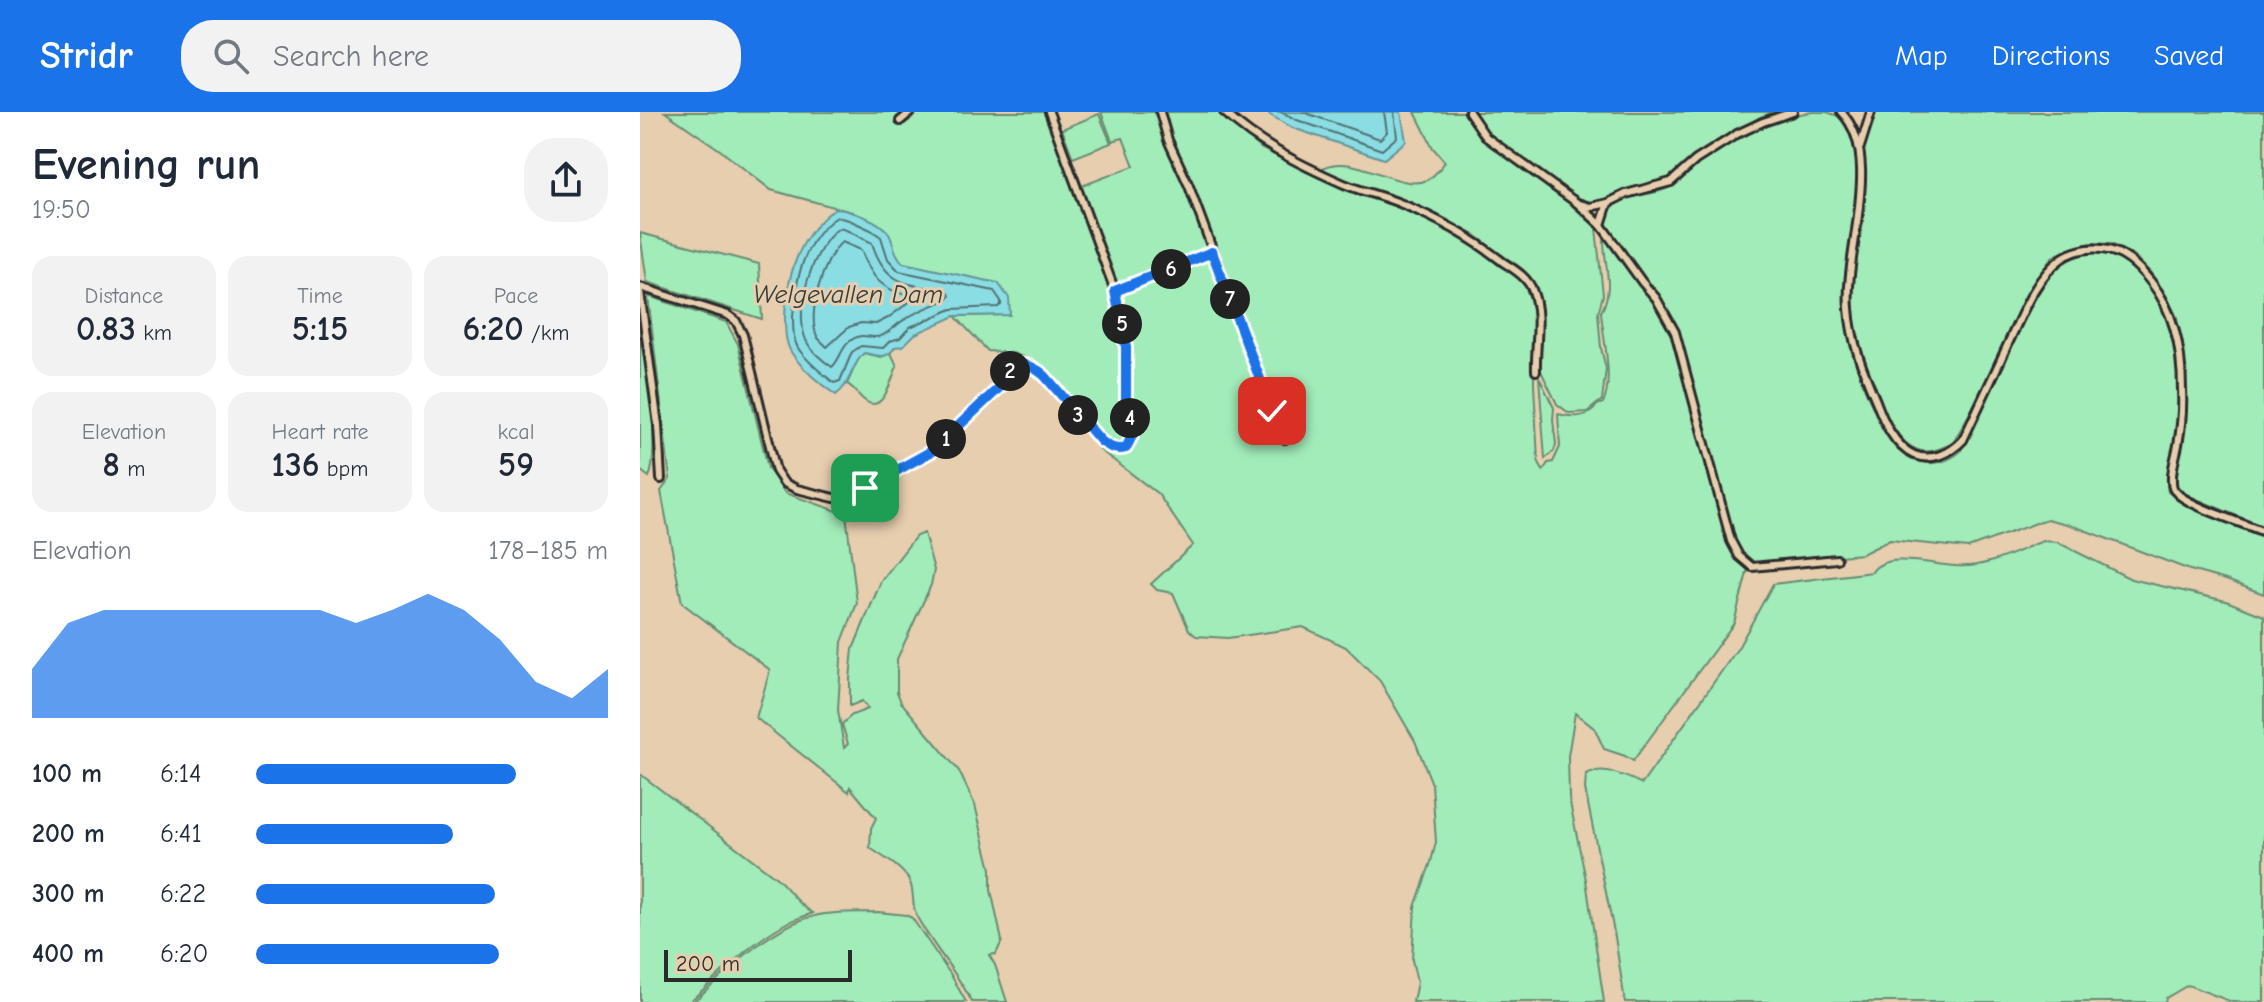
<!DOCTYPE html>
<html lang="en">
<head>
<meta charset="utf-8">
<style>
  body { margin:0; font-family:"Comic Neue",sans-serif; background:#f2f2f3; color:#1f2937; height:100vh; display:flex; flex-direction:column; font-size:30px; white-space:nowrap }
  * { box-sizing:border-box; margin:0 }
  p { font-size:26px; color:#747a83 }
  .icon { flex:none; width:44px; height:44px; fill:none; stroke:currentColor; stroke-width:2; stroke-linecap:round; stroke-linejoin:round }
  .map { position:relative; flex:1; overflow:hidden }
  .drawer { display:flex; flex-direction:column; background:#fff; width:640px }
  .drawer>* { flex:none }
  .scale { position:absolute; left:24px; bottom:20px; width:188px; box-sizing:border-box; padding-left:8px; border:4px solid #2b2b2b; border-top:0; font-size:22px; line-height:28px; white-space:nowrap; color:#2b2b2b; -webkit-text-stroke:6px #e7ceaf; paint-order:stroke }
  .pin { position:absolute; display:grid; place-items:center; width:68px; height:68px; color:#fff; margin:-34px; border-radius:16px; box-shadow:0 4px 12px #0006 }
  .km { position:absolute; width:40px; height:40px; margin:-20px; border-radius:50%; background:#222; color:#fff; font-size:22px; line-height:40px; text-align:center }
  .round { display:grid; place-items:center; flex:none; width:84px; height:84px; border-radius:32px; background:#f2f2f3 }
  .head { display:flex; align-items:center; justify-content:space-between; height:136px; padding:0 32px }
  h1 { font-size:44px; font-weight:600; line-height:60px }
  .stats { display:grid; grid-template-columns:repeat(3,1fr); gap:12px; height:136px; padding:8px 32px }
  .stats div { display:grid; align-content:center; border-radius:20px; background:#f2f2f3; text-align:center }
  .stats b { font-size:34px; font-weight:600 }
  .stats small { font-size:22px; font-weight:400 }
  .stats p { font-size:22px }
  .chart { height:224px; padding:16px 32px }
  .chart p { display:flex; justify-content:space-between }
  .chart svg { width:100%; height:144px; margin-top:8px; fill:#1a73e8; opacity:.7 }
  ul { padding:0 32px; list-style:none; font-size:26px }
  li { display:grid; grid-template-columns:128px 96px 1fr; align-items:center; height:60px }
  li i { height:20px; border-radius:10px; background:#1a73e8 }
  header { display:flex; align-items:center; gap:48px; box-sizing:border-box; height:112px; padding:0 40px; background:#1a73e8; color:#fff }
  header strong { font-size:38px }
  nav { display:flex; gap:44px; margin-inline-start:auto; font-size:28px }
  .search { width:560px; height:72px; background:#f2f2f3; display:flex; align-items:center; gap:20px; box-sizing:border-box; padding:0 28px; border-radius:32px; color:#747a83; font-size:30px }
  main { display:flex; flex:1; min-height:0 }
  .map>svg:first-child { display:block }
  .green { fill:#a2ecba; stroke:#668c72; stroke-width:2 }
  .water { fill:#8bdde4; stroke:#65969a; stroke-width:2 }
  .lines { fill:none; stroke-linecap:round; stroke-linejoin:round }
  .shore { stroke:#517275; stroke-width:2 }
  .minor-casing { stroke:#2b2b2b; stroke-width:12 }
  .minor { stroke:#e7ceaf; stroke-width:6 }
  .route-casing { stroke:#fff; stroke-width:16 }
  .route { stroke:#1a73e8; stroke-width:10 }
  .labels { text-anchor:middle; stroke-width:6; stroke-linejoin:round; paint-order:stroke }
  .water-label { font-size:26px; font-style:italic; fill:#353d3e; stroke:#e7ceaf }
</style>
</head>
<body>
<header>
<strong>Stridr</strong>
<div class="search"><svg class="icon" aria-label="search" viewBox="0 0 24 24"><circle cx="10" cy="10" r="6"/><path d="M15 15l6 6"/></svg>Search here</div>
<nav><a>Map</a><a>Directions</a><a>Saved</a></nav>
</header>
<main>
<section class="drawer">
<div class="head"><div><h1>Evening run</h1><p>19:50</p></div><a class="round"><svg class="icon" aria-label="share" viewBox="0 0 24 24"><path d="M12 15V3M7 8l5-5 5 5M5 13v7h14v-7"/></svg></a></div>
<div class="stats">
<div><p>Distance</p><b>0.83<small> km</small></b></div>
<div><p>Time</p><b>5:15</b></div>
<div><p>Pace</p><b>6:20<small> /km</small></b></div>
</div>
<div class="stats">
<div><p>Elevation</p><b>8<small> m</small></b></div>
<div><p>Heart rate</p><b>136<small> bpm</small></b></div>
<div><p>kcal</p><b>59</b></div>
</div>
<div class="chart"><p><span>Elevation</span>178–185 m</p>
<svg viewBox="0 0 160 44" preserveAspectRatio="none"><path d="M0 44V29L10 15L20 11L30 11L40 11L50 11L60 11L70 11L80 11L90 15L100 11L110 6L120 11L130 20L140 33L150 38L160 29V44z"/></svg>
</div>
<ul>
<li><b>100 m</b>6:14<i style="width:74%"></i></li>
<li><b>200 m</b>6:41<i style="width:56%"></i></li>
<li><b>300 m</b>6:22<i style="width:68%"></i></li>
<li><b>400 m</b>6:20<i style="width:69%"></i></li>
</ul>
</section>
<div class="map">
<svg width="1624" height="890" viewBox="0 0 1624 890">
  <rect width="100%" height="100%" fill="#e7ceaf"/>
  <filter id="ink" filterUnits="userSpaceOnUse"><feTurbulence type="fractalNoise" baseFrequency=".0125" numOctaves="2"/><feDisplacementMap in="SourceGraphic" scale="16" xChannelSelector="R" yChannelSelector="G"/><feConvolveMatrix kernelMatrix="1 2 1 2 8 2 1 2 1" color-interpolation-filters="sRGB"/></filter>
  <g filter="url(#ink)">
    <g class="green">
      <path d="M25,0H413L442,74L494,54L483,26L472,29L461,0H580L593,13L622,37L716,82L745,90L804,115L831,130L877,163L889,180L894,201V273L898,348L903,359L908,351L913,350L920,335L918,302C932,306 950,306 957,293L963,291C974,270 963,224 961,200C976,174 962,148 964,121L1023,203L1032,221L1089,435L1096,446L1108,457L1094,511L993,649L985,644L964,637L955,617L935,601L928,644L929,686L946,768L964,890H773L777,870L772,848L775,795L791,750L796,730L792,672L775,629L740,569L706,535L663,515L588,526L556,524L549,518L533,481L517,478L511,472L553,433L518,382L459,337L462,327L393,249L373,241L348,239L315,204L370,203L358,172L263,151L255,143L250,125L212,100L131,78L80,38Z"/>
      <path d="M775,0H824L846,30L934,95L947,105L956,116L963,183L958,201L961,236L966,257L962,288L947,300L929,301L917,292L899,255V185L891,169L876,154L835,123L770,90L714,73L683,59V56C714,39 760,81 787,68C795,64 800,56 805,50L793,36Z"/>
      <path d="M833,0H1135L1120,5L1059,41L1027,68L979,80L964,89L950,91L929,81L862,34L852,26Z"/>
      <path d="M1172,0H1187L1201,5C1212,23 1217,42 1218,63C1220,106 1203,147 1204,190C1205,236 1251,394 1320,340C1335,311 1349,282 1364,253C1377,224 1400,165 1425,148C1441,137 1467,139 1484,148C1515,166 1530,208 1536,241C1541,269 1541,299 1536,326C1533,344 1524,363 1528,380L1540,389L1624,424V482L1586,468L1550,458L1431,413L1407,407L1328,436L1250,428L1222,442L1120,451C1105,450 1100,441 1094,428L1038,220L1017,183L1003,167L965,113C971,77 1006,88 1030,75C1041,69 1048,58 1058,50C1091,27 1131,6 1172,0Z"/>
      <path d="M1234,0H1624V415L1542,381L1537,376L1535,369L1546,298L1545,261L1537,205L1526,183L1510,160L1494,144L1472,132L1451,131L1429,137L1412,145L1387,182L1332,297L1313,331C1302,336 1291,342 1278,338C1242,327 1213,222 1212,187C1211,154 1224,123 1225,90C1226,72 1221,52 1224,35C1225,23 1230,11 1234,0Z"/>
      <path d="M459,2L471,31L433,46L422,17Z"/>
      <path d="M0,121L119,152L122,207L7,170Z"/>
      <path d="M8,184L86,210L98,232L128,356L145,381L206,402L217,491L202,530L198,598L204,636L208,632L202,612L212,603L228,597L222,589L210,594V567L213,537L241,469L276,424L284,421L294,458L291,473L257,547V580L261,590L319,659L335,693L351,757V778L362,829L356,842L349,843L355,853L367,890H332C317,860 293,835 277,805C271,794 275,778 269,768C260,754 243,745 230,736L231,716L236,706L210,675L209,680L116,606L130,558L42,491L21,379L30,367Z"/>
      <path d="M0,201C5,232 21,340 9,365L0,358Z"/>
      <path d="M224,241L241,245L251,241L257,254C252,265 244,301 227,290C218,285 216,276 207,272L219,245Z"/>
      <path d="M899,265L914,296L913,308L916,332L914,339L905,347Z"/>
      <path d="M1403,429L1417,430L1491,467L1586,489L1624,504V890H1592L1548,873L1526,886L1525,890H985L975,825L945,677L946,663C964,654 986,664 1002,672L1098,536L1133,472L1232,460C1245,439 1293,453 1315,454C1346,457 1374,440 1403,429Z"/>
      <path d="M0,662L134,764C149,775 156,792 173,801C163,805 152,808 143,813C108,833 79,864 49,890H0Z"/>
      <path d="M238,800L266,803L272,806L311,863L326,890H53C87,860 129,814 175,804C195,799 218,801 238,800Z"/>
    </g>
    <g class="water">
      <path d="M628,0H761L766,29L744,47L653,16L630,3Z"/>
      <path d="M196,96C211,100 240,107 249,122C255,133 252,139 263,151L358,171L369,186L370,203L315,204L275,222L263,234L255,235C246,249 237,243 224,241C211,253 211,272 196,283C181,273 161,256 151,240C145,230 145,216 145,204C147,162 160,121 196,96Z"/>
    </g>
    <g class="lines">
      <g class="shore">
        <path d="M641,0L657,8L742,38L757,25L754,0"/>
        <path d="M663,0L740,27L747,20L744,0"/>
        <path d="M197,105L209,108L231,118L241,125L248,147L259,159L354,179L361,189V193L358,195L312,197L270,215L260,226L250,229L243,236L221,234L212,240L200,269L194,271C182,261 166,249 158,236C153,227 153,215 153,205C155,169 164,126 197,105Z"/>
        <path d="M199,116L206,118L232,131C246,175 268,171 308,180L310,184L308,187C295,193 279,198 267,206C257,211 251,220 241,224C230,228 222,219 210,229C201,236 200,248 192,255C183,249 170,238 166,228C153,197 173,135 199,116Z"/>
        <path d="M202,130L221,138C232,166 240,177 270,184L272,188L248,206L236,212L221,211L209,215L187,235C184,232 181,229 178,226C165,204 184,145 202,130Z"/>
      </g>
      <defs>
        <g id="minor">
          <path d="M520,0L528,28L549,74L632,299L645,327"/>
          <path d="M584,0C618,32 661,53 704,72C723,80 743,84 762,92C799,107 832,126 863,150C874,157 889,166 893,180C902,204 895,234 896,259"/>
          <path d="M829,0L846,25L937,91L961,113L1002,170L1016,186L1035,220L1091,429L1099,444L1112,455L1197,447"/>
          <path d="M1201,0C1244,43 1204,142 1209,196C1211,229 1223,259 1236,289C1243,308 1254,334 1274,343C1292,350 1311,341 1323,328C1338,296 1353,265 1367,234C1381,205 1394,167 1421,147C1432,139 1449,135 1462,137C1483,139 1498,154 1511,170C1535,200 1542,240 1542,278C1543,296 1541,316 1538,333C1536,344 1531,358 1532,369C1532,373 1533,378 1536,380C1546,393 1605,412 1624,420"/>
          <path d="M260,9L271,0"/>
          <path d="M1220,35L1231,0"/>
          <path d="M968,91L986,82L1031,70L1056,48L1097,22L1123,10L1153,0"/>
          <path d="M940,92L950,95L968,91L961,113"/>
          <path d="M0,175L88,203L96,209L103,223L136,359L144,371L157,377L194,386L214,384L232,372L292,339L362,273L368,263L370,254C384,249 395,255 405,264L461,329C470,335 475,339 486,336L492,324V312L486,294V235L475,179L409,0"/>
          <path d="M475,179L572,140"/>
          <path d="M0,180L18,313L21,367"/>
        </g>
      </defs>
      <use href="#minor" class="minor-casing"/>
      <use href="#minor" class="minor"/>
    </g>
  </g>
  <g class="lines" filter="url(#ink)">
    <defs>
      <path id="route" d="M225,376L292,339L362,273L368,263L370,254C384,249 395,255 405,264L461,329C470,335 475,339 486,336L492,324V312L486,294V235L475,179L572,140L632,299"/>
    </defs>
    <use href="#route" class="route-casing"/>
    <use href="#route" class="route"/>
  </g>
  <g class="labels">
    <g class="water-label">
      <text x="208" y="191">Welgevallen Dam</text>
    </g>
  </g>
</svg>
<div class="scale">200 m</div>
<div class="pin" style="left:225px;top:376px;background:#1e9e55"><svg class="icon" aria-label="arrive" viewBox="0 0 24 24"><path d="M6 21V4h12l-3 4 3 4H6"/></svg></div>
<div class="pin" style="left:632px;top:299px;background:#d93025"><svg class="icon" aria-label="check" viewBox="0 0 24 24"><path d="M5 12l5 5 9-10"/></svg></div>
<b class="km" style="left:306px;top:327px">1</b>
<b class="km" style="left:370px;top:259px">2</b>
<b class="km" style="left:438px;top:303px">3</b>
<b class="km" style="left:490px;top:306px">4</b>
<b class="km" style="left:482px;top:212px">5</b>
<b class="km" style="left:531px;top:157px">6</b>
<b class="km" style="left:590px;top:187px">7</b>
</div>
</main>
</body>
</html>
